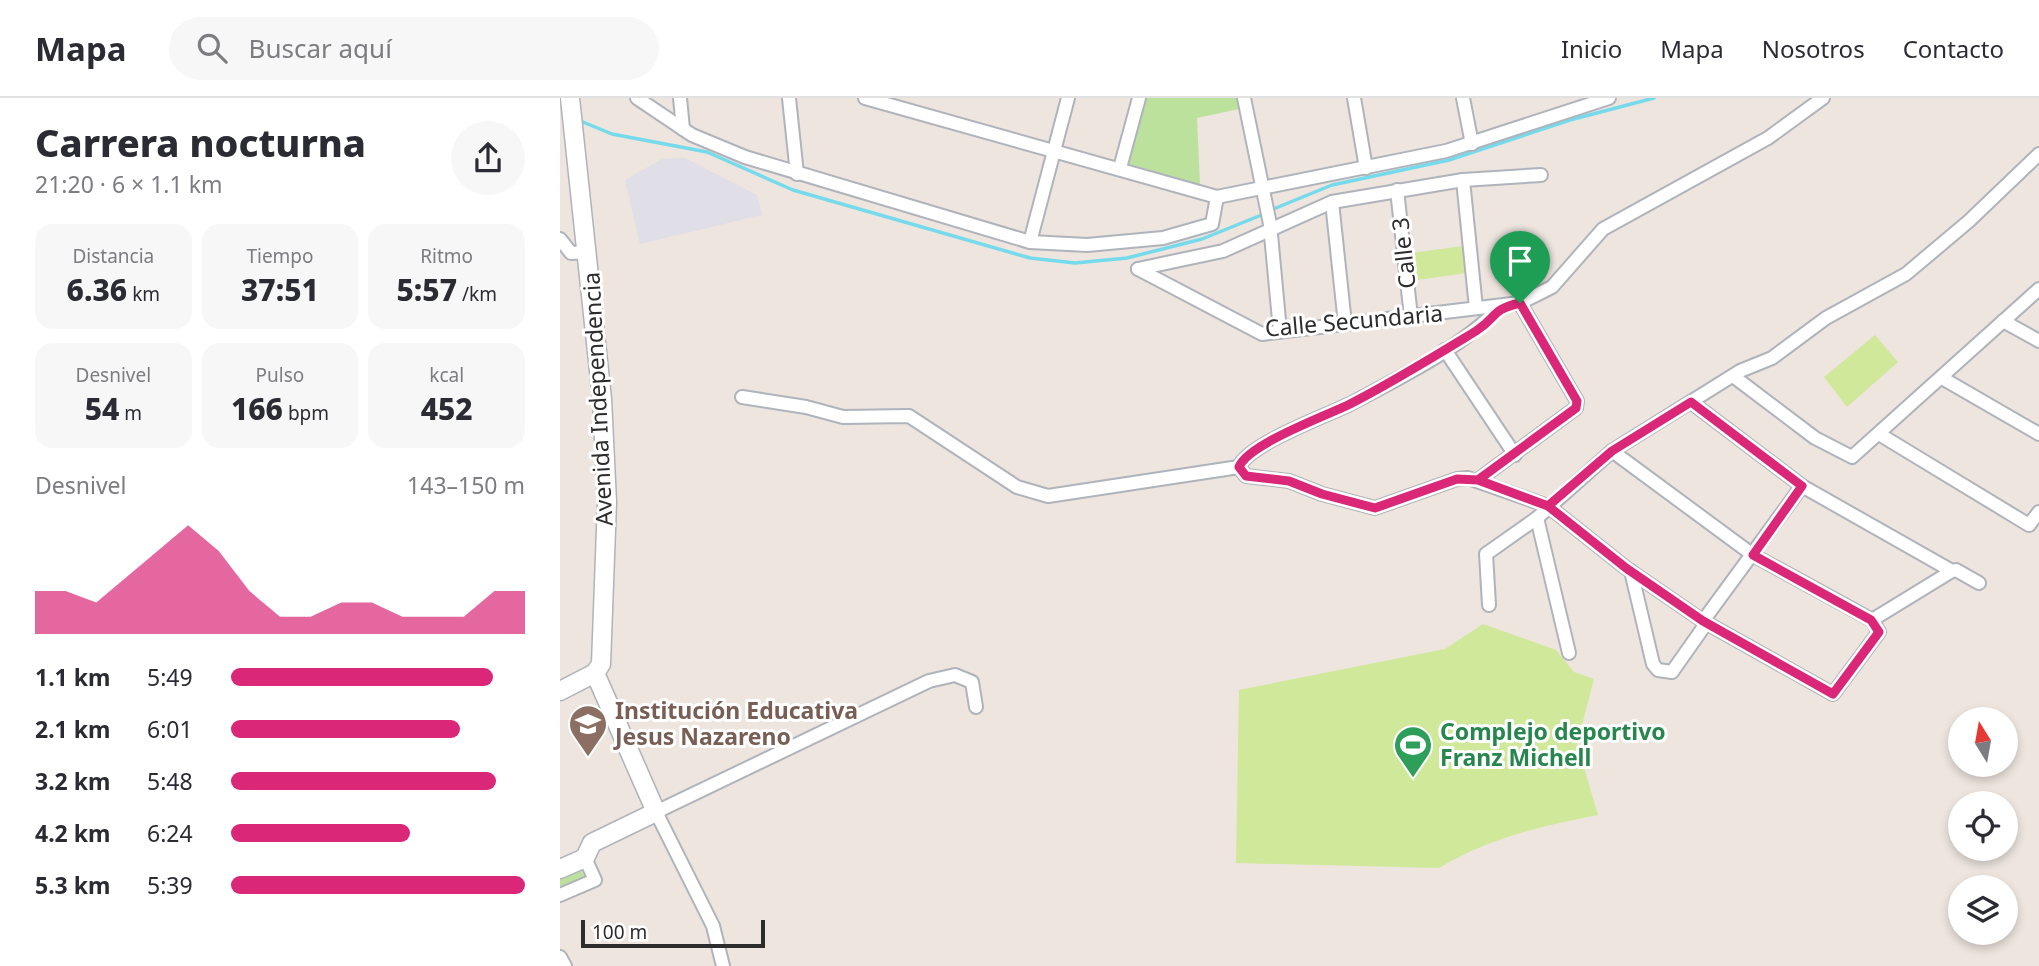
<!DOCTYPE html>
<html lang="es">
<head>
<meta charset="utf-8">
<style>
  body { margin:0; font-family:"Noto Sans",sans-serif; background:#f7f7f7; color:#2b2b33; height:100vh; display:flex; flex-direction:column; font-size:26px; white-space:nowrap }
  * { box-sizing:border-box; margin:0 }
  p { font-size:23px; color:#7c7c81 }
  .icon { flex:none; width:38px; height:38px; fill:none; stroke:currentColor; stroke-width:2; stroke-linecap:round; stroke-linejoin:round }
  .map { position:relative; flex:1; overflow:hidden }
  .side { display:flex; flex-direction:column; background:#fff; width:560px }
  .side>* { flex:none }
  .needle { width:46px; rotate:349deg }
  .tools { position:absolute; left:1388px; top:609px; display:grid; gap:14px }
  .tools a { display:grid; place-items:center; width:70px; height:70px; border-radius:50%; background:#fff; box-shadow:0 4px 10px #0003; font-size:35px }
  .scale { position:absolute; left:21px; bottom:18px; width:184px; box-sizing:border-box; padding-left:7px; border:4px solid #2c2c2c; border-top:0; font-size:19px; line-height:24px; white-space:nowrap; color:#2c2c2c; -webkit-text-stroke:5px #fff; paint-order:stroke }
  .pin { position:absolute; display:grid; place-items:center; width:60px; height:60px; color:#fff; margin:-72px -30px; border-radius:50% 50% 50% 0; rotate:-45deg; box-shadow:0 0 7px #0007 }
  .pin .icon { rotate:45deg }
  .round { display:grid; place-items:center; flex:none; width:74px; height:74px; border-radius:37px; background:#f7f7f7 }
  .overview { display:flex; align-items:center; justify-content:space-between; height:119px; padding:0 35px }
  h1 { font-size:38px; font-weight:800; line-height:52px }
  .figures { display:grid; grid-template-columns:repeat(3,1fr); gap:10px; height:119px; padding:7px 35px }
  .figures div { display:grid; align-content:center; border-radius:18px; background:#f7f7f7; text-align:center }
  .figures b { font-size:30px; font-weight:800 }
  .figures small { font-size:19px; font-weight:400 }
  .figures p { font-size:19px }
  .chart { height:196px; padding:14px 35px }
  .chart p { display:flex; justify-content:space-between }
  .chart svg { width:100%; height:126px; margin-top:7px; fill:#db2777; opacity:.7 }
  ul { padding:0 35px; list-style:none; font-size:23px }
  li { display:grid; grid-template-columns:112px 84px 1fr; align-items:center; height:52px }
  li i { height:18px; border-radius:9px; background:#db2777 }
  header { display:flex; align-items:center; gap:42px; box-sizing:border-box; height:98px; padding:0 35px; background:#fff; border-bottom:2px solid #e1e1e2 }
  header strong { font-size:33px }
  nav { display:flex; gap:38px; margin-inline-start:auto; font-size:24px }
  .search { width:490px; height:63px; background:#f7f7f7; display:flex; align-items:center; gap:18px; box-sizing:border-box; padding:0 24px; border-radius:38px; color:#7c7c81; font-size:26px }
  main { display:flex; flex:1; min-height:0 }
  .map>svg:first-child { display:block }
  .industrial { fill:#e0dee6 }
  .green { fill:#bce19d }
  .pitch { fill:#d0e899 }
  .lines { fill:none; stroke-linecap:round; stroke-linejoin:round }
  .stream { stroke:#75daeb; stroke-width:3.5 }
  .street-casing { stroke:#afb3bb; stroke-width:16 }
  .secondary-casing { stroke:#afb3bb; stroke-width:21 }
  .street { stroke:#fff; stroke-width:12 }
  .secondary { stroke:#fff; stroke-width:18 }
  .route-casing { stroke:#fff; stroke-width:14 }
  .route { stroke:#db2777; stroke-width:9 }
  .labels { text-anchor:middle; stroke-width:6; stroke-linejoin:round; paint-order:stroke }
  .street-label { font-size:23px; fill:#2c2c2c; stroke:#fff }
  .education-label { font-size:23px; font-weight:bold; fill:#785e54; stroke:#fff; text-anchor:start }
  .leisure-label { font-size:23px; font-weight:bold; fill:#27864d; stroke:#fff; text-anchor:start }
</style>
</head>
<body>
<header>
<strong>Mapa</strong>
<div class="search"><svg class="icon" aria-label="search" viewBox="0 0 24 24"><circle cx="10" cy="10" r="6"/><path d="M15 15l6 6"/></svg>Buscar aquí</div>
<nav><a>Inicio</a><a>Mapa</a><a>Nosotros</a><a>Contacto</a></nav>
</header>
<main>
<section class="side">
<div class="overview"><div><h1>Carrera nocturna</h1><p>21:20 · 6 × 1.1 km</p></div><a class="round"><svg class="icon" aria-label="share" viewBox="0 0 24 24"><path d="M12 15V3M7 8l5-5 5 5M5 13v7h14v-7"/></svg></a></div>
<div class="figures">
<div><p>Distancia</p><b>6.36<small> km</small></b></div>
<div><p>Tiempo</p><b>37:51</b></div>
<div><p>Ritmo</p><b>5:57<small> /km</small></b></div>
</div>
<div class="figures">
<div><p>Desnivel</p><b>54<small> m</small></b></div>
<div><p>Pulso</p><b>166<small> bpm</small></b></div>
<div><p>kcal</p><b>452</b></div>
</div>
<div class="chart"><p><span>Desnivel</span>143–150 m</p>
<svg viewBox="0 0 160 44" preserveAspectRatio="none"><path d="M0 44V29L10 29L20 33L30 24L40 15L50 6L60 15L70 29L80 38L90 38L100 33L110 33L120 38L130 38L140 38L150 29L160 29V44z"/></svg>
</div>
<ul>
<li><b>1.1 km</b>5:49<i style="width:89%"></i></li>
<li><b>2.1 km</b>6:01<i style="width:78%"></i></li>
<li><b>3.2 km</b>5:48<i style="width:90%"></i></li>
<li><b>4.2 km</b>6:24<i style="width:61%"></i></li>
<li><b>5.3 km</b>5:39<i style="width:100%"></i></li>
</ul>
</section>
<div class="map">
<svg width="1479" height="868" viewBox="0 0 1479 868">
  <rect width="100%" height="100%" fill="#ede5de"/>
  <path class="industrial" d="M125,60L197,97L202,117L80,146L65,82L102,61Z"/>
  <g class="green">
    <path d="M584,0H677L679,11L637,20L640,87L566,65Z"/>
    <path d="M20,770L25,780L0,790V778Z"/>
  </g>
  <g class="pitch">
    <path d="M903,148L907,175L856,182L852,155Z"/>
    <path d="M1315,237L1338,264L1287,309L1264,279Z"/>
    <path d="M923,526L996,552L1014,574L1034,581L1017,646L1038,717C982,728 928,740 879,770L676,765L679,592L885,551Z"/>
  </g>
  <g class="lines">
    <g class="stream">
      <path d="M18,22L52,36L147,54L233,92L470,160L515,165L567,160L642,141L704,116"/>
      <path d="M711,112L772,87L889,62L1010,22L1094,0"/>
    </g>
    <defs>
      <g id="street">
        <path d="M77,0L132,37L185,59L470,144L527,147L603,140L652,126L657,99"/>
        <path d="M120,0L123,31"/>
        <path d="M229,0L237,76"/>
        <path d="M305,0L657,99L886,53L1049,0"/>
        <path d="M684,0L710,126L720,233"/>
        <path d="M794,0L806,70"/>
        <path d="M903,0L912,46"/>
        <path d="M560,70L579,0"/>
        <path d="M903,82L916,210"/>
        <path d="M837,92L851,219"/>
        <path d="M772,104L785,226"/>
        <path d="M0,141L11,155L28,154"/>
        <path d="M470,144L508,0"/>
        <path d="M578,171L702,236L960,205L992,189L1043,131L1208,40L1263,0"/>
        <path d="M578,171L663,153L772,104L903,82L981,77"/>
        <path d="M1443,223L1479,243"/>
        <path d="M885,252L955,357"/>
        <path d="M1173,278L1255,340L1292,359L1479,191"/>
        <path d="M1382,280L1479,336"/>
        <path d="M182,299L246,309L283,319L349,318L457,389L488,398L679,369"/>
        <path d="M1131,304L1242,388L1392,473L1396,472L1419,485"/>
        <path d="M1319,336L1469,427L1479,414"/>
        <path d="M679,369L686,378L729,383L762,396L815,410L897,381L908,380L988,408L1066,470L1143,523L1273,596L1319,534L1312,522L1193,457L1052,353"/>
        <path d="M679,369C688,346 766,318 790,306C839,280 903,249 940,209"/>
        <path d="M918,382L1016,310L1017,303L960,205"/>
        <path d="M977,420L1009,555"/>
        <path d="M1071,473L1093,566L1098,572L1112,574L1143,530V523L1242,388"/>
        <path d="M929,507L926,456L977,420L1052,353L1180,273L1212,260L1266,220L1346,176L1409,123L1479,56"/>
        <path d="M1312,522L1392,473"/>
        <path d="M0,797L35,782L25,760"/>
        <path d="M0,859L5,868"/>
        <path d="M163,868L153,828L96,714L369,583L395,577L412,584L416,609"/>
      </g>
      <g id="secondary">
        <path d="M0,593L35,575"/>
        <path d="M0,771L25,760L32,745L96,714L35,575L41,566L47,404L42,301L10,0"/>
      </g>
    </defs>
    <use href="#street" class="street-casing"/>
    <use href="#secondary" class="secondary-casing"/>
    <use href="#street" class="street"/>
    <use href="#secondary" class="secondary"/>
  </g>
  <g class="lines">
    <defs>
      <path id="route" d="M960,205C930,212 938,219 916,233C875,258 833,284 790,306C766,318 688,346 679,369L686,378L729,383L762,396L815,410L897,381L918,382L988,408L1066,470L1143,523L1273,596L1319,534L1311,522L1193,457L1242,388L1131,304L1052,353L988,408L918,382L1016,310L1017,303L960,205"/>
    </defs>
    <use href="#route" class="route-casing"/>
    <use href="#route" class="route"/>
  </g>
  <defs>
    <symbol id="school-pin" viewBox="-11 -11 22 30"><path d="M0 17L-7.5 6A9.5 9.5 0 1 1 7.5 6Z" fill="#8d6e63" stroke="#fff"/><path d="M0-5L7-2L0 1L-7-2ZM-4 1L0 2.5L4 1V4Q0 6-4 4Z" fill="#fff"/></symbol>
    <symbol id="stadium-pin" viewBox="-11 -11 22 30"><path d="M0 17L-7.5 6A9.5 9.5 0 1 1 7.5 6Z" fill="#2e9e5b" stroke="#fff"/><path d="M0-5a6.5 5 0 1 0 0 10a6.5 5 0 1 0 0-10ZM-3.5-1.8h7v3.6h-7Z" fill="#fff"/></symbol>
  </defs>
  <g fill-rule="evenodd">
    <use href="#school-pin" x="6" y="604" width="44" height="60"/>
    <use href="#stadium-pin" x="831" y="625" width="44" height="60"/>
  </g>
  <g class="labels">
    <g class="street-label">
      <text transform="translate(844 155) rotate(-96)" y="8">Calle 3</text>
      <text transform="translate(794 223) rotate(-5)" y="8">Calle Secundaria</text>
      <text transform="translate(38 301) rotate(-93)" y="8">Avenida Independencia</text>
    </g>
    <g class="education-label">
      <text x="55" y="621">Institución Educativa<tspan x="55" dy="26">Jesus Nazareno</tspan></text>
    </g>
    <g class="leisure-label">
      <text x="880" y="642">Complejo deportivo<tspan x="880" dy="26">Franz Michell</tspan></text>
    </g>
  </g>
</svg>
<div class="tools">
<a><svg class="needle" viewBox="-14 -14 28 28"><path d="M0-13l5 13h-10z" fill="#e53935"/><path d="M0 13l5-13h-10z" fill="#7c7c81"/></svg></a>
<a><svg class="icon" aria-label="locate" viewBox="0 0 24 24"><circle cx="12" cy="12" r="6"/><path d="M12 2v4M12 18v4M2 12h4M18 12h4"/></svg></a>
<a><svg class="icon" aria-label="layers" viewBox="0 0 24 24"><path d="M12 4l9 5-9 5-9-5zM3 14l9 5 9-5"/></svg></a>
</div>
<div class="scale">100 m</div>
<div class="pin" style="left:960px;top:205px;background:#1e9e55"><svg class="icon" aria-label="arrive" viewBox="0 0 24 24"><path d="M6 21V4h12l-3 4 3 4H6"/></svg></div>
</div>
</main>
</body>
</html>
